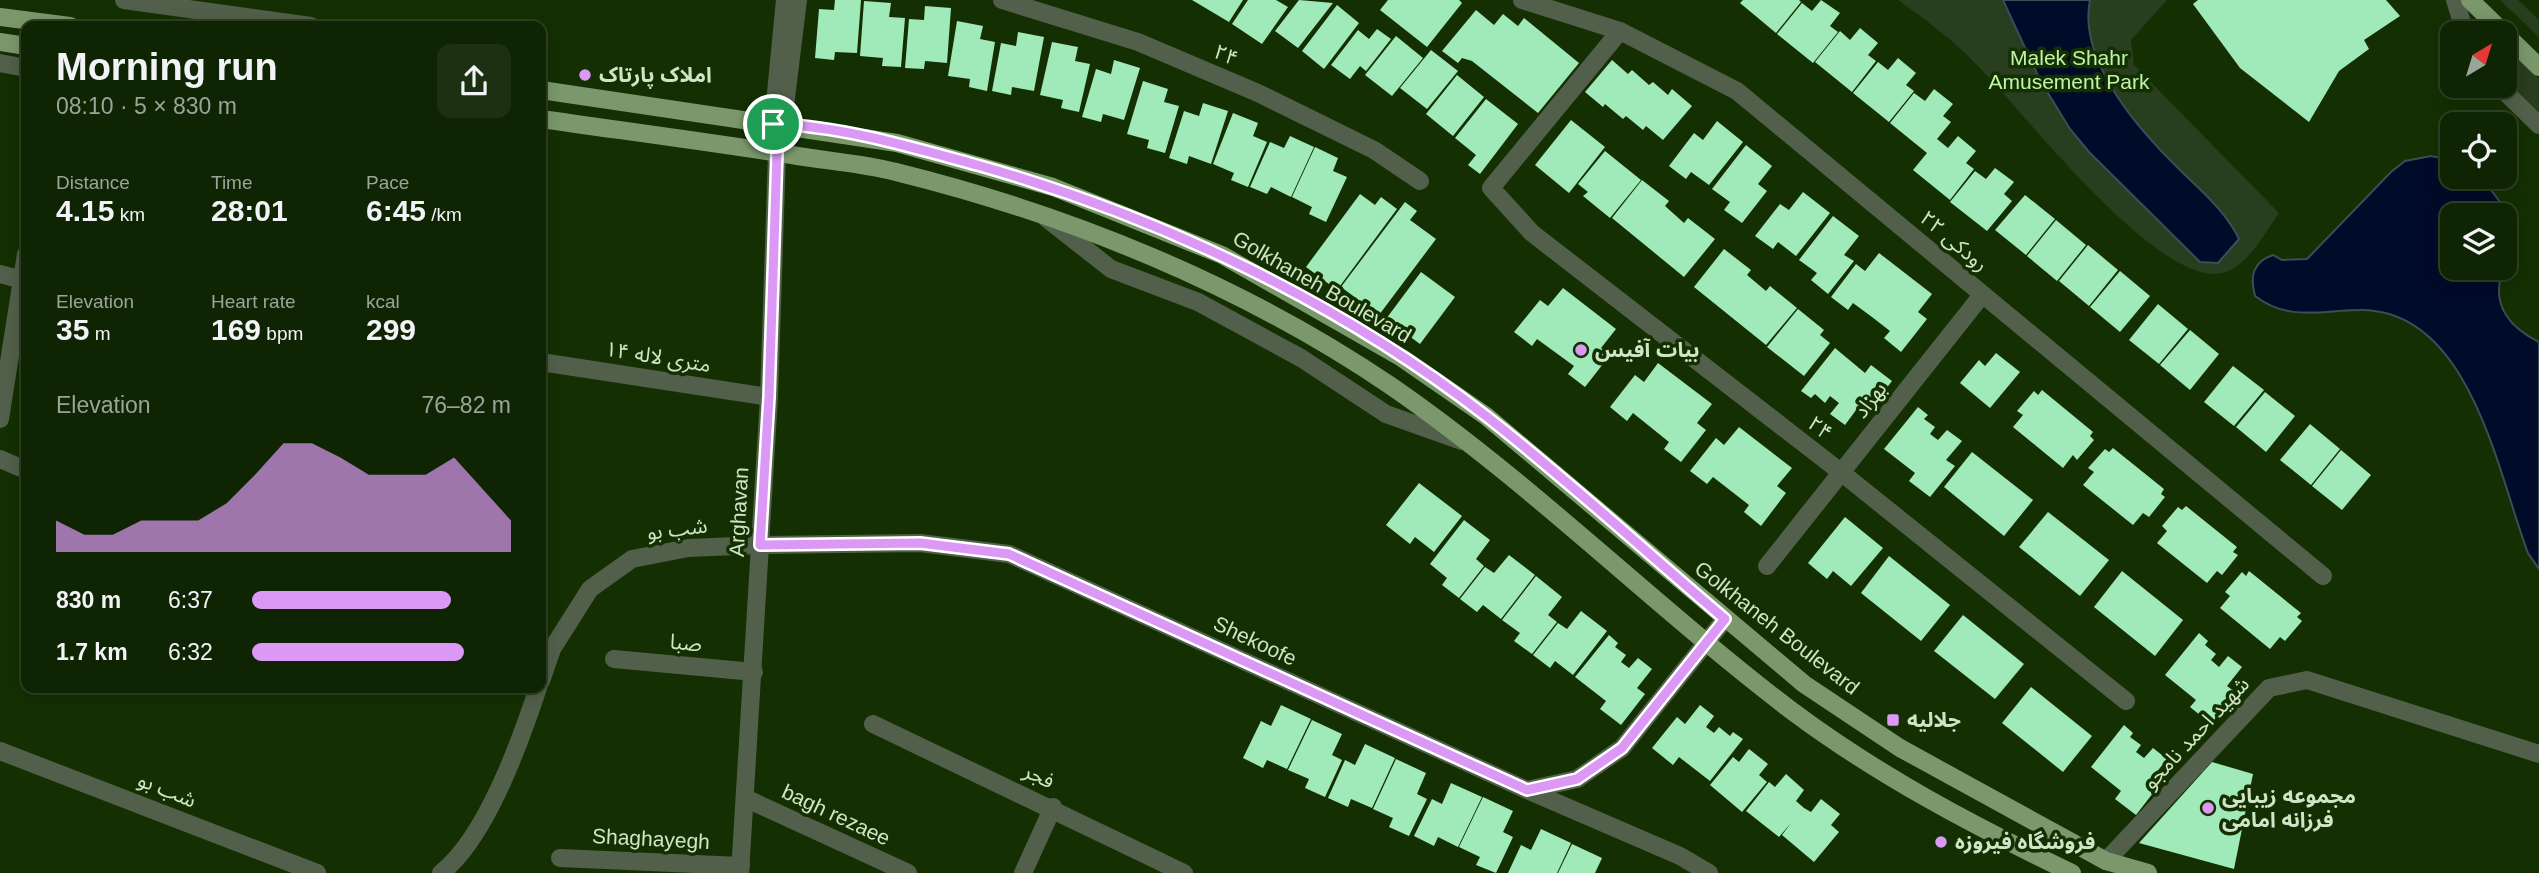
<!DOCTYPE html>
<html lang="en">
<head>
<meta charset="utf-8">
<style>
  body { margin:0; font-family:Helvetica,"Noto Sans Arabic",sans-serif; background:#1d3011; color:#f1f3f6; height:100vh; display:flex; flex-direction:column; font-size:26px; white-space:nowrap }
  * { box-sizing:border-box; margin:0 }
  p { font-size:23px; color:#9ba499 }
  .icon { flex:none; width:38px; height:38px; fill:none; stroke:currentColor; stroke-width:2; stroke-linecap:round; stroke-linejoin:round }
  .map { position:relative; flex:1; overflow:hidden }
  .sheet { position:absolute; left:21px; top:21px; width:525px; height:672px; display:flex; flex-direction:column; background:#0f2402; border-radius:14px; box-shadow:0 4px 18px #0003,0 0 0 2px #2f4124 }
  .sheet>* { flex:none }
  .needle { width:46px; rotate:38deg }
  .controls { position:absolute; left:2440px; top:21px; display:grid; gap:14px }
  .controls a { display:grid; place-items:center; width:77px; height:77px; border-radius:14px; background:#0f2402; box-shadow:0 4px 18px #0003,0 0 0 2px #2f4124; font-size:35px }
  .pin { position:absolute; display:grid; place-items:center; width:60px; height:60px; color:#fff; margin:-30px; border:4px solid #fff; border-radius:50%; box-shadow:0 2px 7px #0007 }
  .round { display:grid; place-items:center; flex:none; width:74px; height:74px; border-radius:14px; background:#1d3011 }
  .overview { display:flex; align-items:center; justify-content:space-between; height:119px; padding:0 35px }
  h1 { font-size:38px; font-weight:700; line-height:52px }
  .figures { display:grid; grid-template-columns:repeat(3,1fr); gap:10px; height:119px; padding:7px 35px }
  .figures div { display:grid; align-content:center }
  .figures b { font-size:30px; font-weight:700 }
  .figures small { font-size:19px; font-weight:400 }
  .figures p { font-size:19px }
  .chart { height:196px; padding:14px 35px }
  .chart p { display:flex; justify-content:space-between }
  .chart svg { width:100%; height:126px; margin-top:7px; fill:#db99f5; opacity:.7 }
  ul { padding:0 35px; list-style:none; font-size:23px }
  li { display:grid; grid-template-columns:112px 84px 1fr; align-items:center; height:52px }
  li i { height:18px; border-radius:9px; background:#db99f5 }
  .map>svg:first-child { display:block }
  .green { fill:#293d1f }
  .water { fill:#000b29; stroke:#3e4c58; stroke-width:2; fill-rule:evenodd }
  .building { fill:#a0eaba }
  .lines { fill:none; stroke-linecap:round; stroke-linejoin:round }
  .minor { stroke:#52604b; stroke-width:18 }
  .major { stroke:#7b986d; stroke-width:18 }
  .route-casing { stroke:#fff; stroke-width:14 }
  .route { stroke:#db99f5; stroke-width:9 }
  .poi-dot { fill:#db99f5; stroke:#143002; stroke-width:2.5 }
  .labels { text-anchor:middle; stroke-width:7; stroke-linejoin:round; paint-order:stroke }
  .street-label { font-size:21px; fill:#cfe5c5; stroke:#143002 }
  .park-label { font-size:21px; fill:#c1f4a8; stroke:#143002 }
  .poi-label { font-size:21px; font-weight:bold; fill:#cfe5c5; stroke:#143002; text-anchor:start }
</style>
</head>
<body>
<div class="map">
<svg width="2539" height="873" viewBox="0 0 2539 873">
  <rect width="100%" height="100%" fill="#143002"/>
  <g class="green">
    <path d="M1898,0H2167L2131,40L2134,65L2279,213C2265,233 2244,273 2216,274C2149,276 2022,110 1976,64C1953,40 1925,19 1898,0Z"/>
    <path d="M2500,0H2518L2539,20V37Z"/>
    <path d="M2504,44L2539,79V112L2504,78Z"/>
  </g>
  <g class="water">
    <path d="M2003,0H2090C2078,58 2134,124 2172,162C2196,187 2224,208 2239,239L2218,263L2200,262L2089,152L2070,129L2040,80Z"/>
    <path d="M2431,156L2452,160V177H2480C2487,184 2513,218 2515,226C2518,244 2507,257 2502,273C2491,306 2511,328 2539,342V569L2528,553C2498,475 2471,311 2362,310C2322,310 2289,322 2255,296C2250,277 2252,262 2273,255L2282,260L2307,259L2391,172L2405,161ZM2452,215H2504V268H2452Z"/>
  </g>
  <g class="building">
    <path d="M835,0H861L857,53L835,52L834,60L815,58L819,9L834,10Z"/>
    <path d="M1192,0H1243L1229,22Z"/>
    <path d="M1248,0H1276L1288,7L1262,44L1232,24Z"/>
    <path d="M1299,0L1333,3L1298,48L1275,31Z"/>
    <path d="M1388,0H1459L1462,3L1427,47L1380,10Z"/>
    <path d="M1743,0H1799L1801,2L1776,33L1740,3Z"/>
    <path d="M1821,0L1840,13L1830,26L1838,32L1813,63L1777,34L1802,3L1812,11Z"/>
    <path d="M2198,0H2386L2400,16L2364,40L2369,49L2339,71L2309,122L2240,68L2193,4Z"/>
    <path d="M864,1L891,3L889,17L905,18L901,67L882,66L883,58L860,56Z"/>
    <path d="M1337,5L1359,23L1324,69L1302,51Z"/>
    <path d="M925,6L951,8L947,63L925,61L924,69L905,68L909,19L924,20Z"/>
    <path d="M1476,10L1494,25L1503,14L1518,26L1524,18L1579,63L1538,113L1472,61L1462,58L1458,63L1442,51Z"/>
    <path d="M957,21L983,26L980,39L995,42L987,91L969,87L970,79L948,76Z"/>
    <path d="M1860,28L1878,43L1868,55L1876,61L1852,92L1815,62L1840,31L1850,40Z"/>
    <path d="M1377,29L1391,39L1366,71L1360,66L1350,79L1331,65L1358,30L1369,39Z"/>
    <path d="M1018,32L1044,37L1034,91L1012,87L1011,95L992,91L1001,43L1016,46Z"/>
    <path d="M1396,36L1423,58L1392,96L1365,75Z"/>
    <path d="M1052,42L1078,47L1075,61L1090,64L1079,112L1061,108L1063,100L1040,95Z"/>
    <path d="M1431,50L1458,71L1427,109L1400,88Z"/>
    <path d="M1898,58L1916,73L1906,85L1914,91L1889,122L1853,93L1878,62L1888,70Z"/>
    <path d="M1114,60L1140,68L1124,120L1103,114L1101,122L1082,117L1096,69L1111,74Z"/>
    <path d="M1612,60L1628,74L1632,70L1649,85L1653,82L1668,95L1672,89L1692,106L1663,140L1646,126L1643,130L1626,116L1623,119L1605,104L1603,107L1585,92Z"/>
    <path d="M1457,75L1484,97L1453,136L1426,114Z"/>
    <path d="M1143,81L1168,89L1164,102L1179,106L1165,153L1147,148L1149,140L1127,134Z"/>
    <path d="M1934,89L1953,104L1943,116L1951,122L1937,139L1948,148L1958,136L1976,151L1966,163L1974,169L1950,200L1913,170L1927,153L1890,123L1914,93L1925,101Z"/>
    <path d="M1486,99L1518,124L1480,174L1468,165L1476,155L1455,138Z"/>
    <path d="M1203,103L1228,111L1211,164L1189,156L1187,164L1169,158L1184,111L1199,116Z"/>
    <path d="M1233,113L1258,123L1253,136L1267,142L1248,187L1231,180L1234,173L1213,164Z"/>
    <path d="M1571,120L1605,147L1569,193L1535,165Z"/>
    <path d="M1717,121L1743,142L1709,185L1691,172L1686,179L1669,166L1694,133L1703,140Z"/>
    <path d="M1290,136L1314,147L1291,197L1271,187L1267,194L1250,187L1270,142L1284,148Z"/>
    <path d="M1746,145L1772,166L1758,184L1767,191L1742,223L1724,210L1730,202L1712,189Z"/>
    <path d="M1315,147L1338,158L1333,171L1347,177L1326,222L1309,214L1312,207L1292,197Z"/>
    <path d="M1605,151L1641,180L1610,218L1583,196L1588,192L1578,184Z"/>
    <path d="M1995,168L2014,182L2004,194L2012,201L1987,231L1950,202L1975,171L1986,179Z"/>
    <path d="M1642,180L1669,201L1665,206L1684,223L1688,218L1715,239L1684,277L1612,218Z"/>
    <path d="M1803,192L1830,213L1796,256L1778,242L1773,249L1755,236L1780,204L1789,210Z"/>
    <path d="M1360,194L1375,205L1381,197L1397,209L1337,290L1306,267Z"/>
    <path d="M2025,195L2055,219L2026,255L1995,230Z"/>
    <path d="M1405,202L1417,211L1410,220L1436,239L1379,315L1341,287Z"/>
    <path d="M1833,216L1859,236L1844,255L1854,261L1828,294L1811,280L1817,273L1799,260Z"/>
    <path d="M2056,220L2086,245L2057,281L2027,256Z"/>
    <path d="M2088,245L2118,270L2089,306L2059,281Z"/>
    <path d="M1724,249L1751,270L1747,275L1766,291L1770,286L1797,308L1766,345L1694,287Z"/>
    <path d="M1879,253L1932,294L1918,312L1927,319L1901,352L1884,338L1890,331L1872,317L1853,303L1848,310L1831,297L1856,264L1865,271Z"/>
    <path d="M2120,271L2150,296L2120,332L2090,307Z"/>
    <path d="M1421,272L1455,297L1420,344L1386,319Z"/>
    <path d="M1563,288L1616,329L1601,348L1610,355L1585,387L1568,374L1574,366L1537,339L1532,346L1514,332L1540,300L1548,306Z"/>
    <path d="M2158,304L2188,329L2159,364L2129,340Z"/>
    <path d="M1798,309L1824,330L1820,335L1830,343L1804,376L1767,347Z"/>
    <path d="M2190,330L2219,354L2190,390L2160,365Z"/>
    <path d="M1835,348L1865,373L1871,365L1892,381L1867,413L1859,406L1845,425L1830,414L1839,403L1830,396L1825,403L1815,394L1811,398L1801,391Z"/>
    <path d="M1996,353L2020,372L1990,408L1960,383L1979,360L1985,366Z"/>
    <path d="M1658,363L1712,404L1697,423L1706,430L1681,462L1664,449L1669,442L1633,413L1627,421L1610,407L1635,375L1644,382Z"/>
    <path d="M2233,366L2264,390L2234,426L2204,402Z"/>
    <path d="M2042,390L2093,432L2090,436L2094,440L2077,460L2073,455L2063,468L2013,427L2023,415L2017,411L2034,391L2038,395Z"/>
    <path d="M2265,392L2295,416L2266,452L2236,427Z"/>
    <path d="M1918,407L1928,415L1924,419L1935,427L1930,434L1938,440L1947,430L1962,441L1946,460L1955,466L1930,497L1909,481L1915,473L1884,449Z"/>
    <path d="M2310,424L2340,449L2311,485L2280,460Z"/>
    <path d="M1739,427L1792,468L1777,486L1786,493L1761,526L1744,512L1749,505L1713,477L1707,484L1690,471L1716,438L1724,445Z"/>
    <path d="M2113,448L2164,489L2161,494L2165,497L2149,517L2143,513L2133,525L2083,485L2094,472L2088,468L2105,449L2109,452Z"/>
    <path d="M2341,450L2371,475L2342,510L2312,486Z"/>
    <path d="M1972,452L2033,500L2004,536L1944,487Z"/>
    <path d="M1419,483L1462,516L1434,552L1415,537L1410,544L1386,525Z"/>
    <path d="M2186,506L2237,547L2233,552L2238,555L2222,575L2217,571L2207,583L2157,543L2167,531L2162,526L2178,507L2182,510Z"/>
    <path d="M2048,512L2109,560L2080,596L2019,547Z"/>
    <path d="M1845,517L1883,548L1851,586L1833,571L1827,579L1808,563Z"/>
    <path d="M1464,520L1490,540L1476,559L1484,566L1459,598L1442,585L1447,578L1430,564Z"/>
    <path d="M1509,555L1535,575L1501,619L1483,605L1477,612L1460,599L1485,567L1494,573Z"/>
    <path d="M1889,556L1950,605L1921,641L1861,593Z"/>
    <path d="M2122,571L2183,620L2155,656L2094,607Z"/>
    <path d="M2249,571L2301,613L2297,617L2302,621L2285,641L2280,637L2270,649L2220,608L2230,596L2225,592L2242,572L2246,576Z"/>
    <path d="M1536,576L1562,597L1548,615L1557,622L1532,654L1514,641L1520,633L1502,620Z"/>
    <path d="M1581,611L1607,631L1573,675L1555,661L1550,668L1533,655L1558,623L1567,629Z"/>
    <path d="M1963,615L2024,664L1995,699L1934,651Z"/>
    <path d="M2199,633L2208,641L2205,645L2216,654L2211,660L2219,667L2228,656L2242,667L2227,686L2235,692L2211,724L2190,707L2196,700L2165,675Z"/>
    <path d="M1609,635L1618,643L1615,647L1626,655L1621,662L1629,668L1638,658L1652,669L1637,688L1645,694L1621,725L1600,709L1606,701L1575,677Z"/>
    <path d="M2031,687L2092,736L2063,772L2002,723Z"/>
    <path d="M1281,705L1311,719L1287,769L1267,760L1263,768L1243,758L1261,721L1271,726Z"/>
    <path d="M1700,705L1714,716L1706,727L1714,733L1719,727L1730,736L1733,732L1743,739L1710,781L1679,757L1673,765L1652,748L1677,717L1685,724Z"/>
    <path d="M1312,720L1342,734L1332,755L1342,760L1325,797L1305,788L1309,779L1288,770Z"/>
    <path d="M2124,725L2133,733L2130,737L2141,745L2136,752L2144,758L2153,748L2167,759L2152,778L2160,784L2136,815L2115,799L2121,791L2091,767Z"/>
    <path d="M1365,744L1395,758L1372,808L1351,799L1348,807L1328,798L1345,760L1355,765Z"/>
    <path d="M1749,749L1768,764L1759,775L1767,782L1742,812L1710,785L1733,757L1739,762Z"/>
    <path d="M1396,759L1426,773L1417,794L1427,799L1409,836L1389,827L1393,818L1373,809Z"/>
    <path d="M2212,762L2253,774L2234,869L2139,843Z"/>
    <path d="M1786,774L1804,790L1796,801L1804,808L1811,812L1821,799L1840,814L1831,825L1839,832L1814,862L1782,835L1791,823L1779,837L1746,811L1769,782L1775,787Z"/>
    <path d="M1451,783L1482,797L1458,847L1438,837L1434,846L1414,836L1432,799L1442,804Z"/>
    <path d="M1483,797L1513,811L1503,832L1513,837L1496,873L1476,865L1480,857L1459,847Z"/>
    <path d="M1541,829L1571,843L1557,873H1508L1521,845L1531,850Z"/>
    <path d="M1572,844L1602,858L1595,873H1558Z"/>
  </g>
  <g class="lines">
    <g class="minor">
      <path d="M124,0L311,26"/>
      <path d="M1002,0L1138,42L1258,93L1374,150L1420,181"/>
      <path d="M1522,0L1620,31L1737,91L2323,576"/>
      <path d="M2455,0L2465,33"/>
      <path d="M1620,31L1491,188L1532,233L1842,473L2126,701"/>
      <path d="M0,63L26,68"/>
      <path d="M2499,86L2539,125"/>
      <path d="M781,139L798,0"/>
      <path d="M1046,218L1111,269L1198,302L1301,358L1386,414L1462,441"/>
      <path d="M0,274L26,281"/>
      <path d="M541,362L769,397"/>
      <path d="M0,419L26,254"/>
      <path d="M0,459L26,470"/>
      <path d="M1767,566L1982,295"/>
      <path d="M614,659L754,672"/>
      <path d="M541,681L552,649L590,589L632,559L688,548L760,545L920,543L1009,554L1527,790L1680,856L1709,873"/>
      <path d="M873,724L1184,873"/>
      <path d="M0,751L317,873"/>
      <path d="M1527,790L1577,779L1622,748L1725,619"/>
      <path d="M745,798L908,873"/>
      <path d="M560,858L741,866"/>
      <path d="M2106,861L2269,688L2307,680L2539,754"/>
      <path d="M441,873C486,838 520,742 538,688"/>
      <path d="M740,873L769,397L777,153L773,124L785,0"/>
      <path d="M1023,873L1053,807"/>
    </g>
    <g class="major">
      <path d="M2470,0L2504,33"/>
      <path d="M0,17L70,26"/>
      <path d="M2504,33L2539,67"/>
      <path d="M0,42L26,46"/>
      <path d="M541,90L897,143L1053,187L1222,255L1402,358L1486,416L1804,684L1900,748L2106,861L2148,873"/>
      <path d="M541,119C625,131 708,142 792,155C826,161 862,163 896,172C1070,215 1242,285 1391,386C1533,484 1655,607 1792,711C1879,776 1974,826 2072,873"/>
    </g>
  </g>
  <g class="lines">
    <defs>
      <path id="route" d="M773,124C841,126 911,147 977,165C1158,216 1336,300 1486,416C1568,480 1646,552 1725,619L1622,748L1577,779L1527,790L1009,554L920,543L760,545L769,397L777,153Z"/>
    </defs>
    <use href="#route" class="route-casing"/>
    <use href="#route" class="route"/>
  </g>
  <g class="poi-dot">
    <circle cx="585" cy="75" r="7"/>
    <circle cx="1581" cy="350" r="7"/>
    <rect x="1886" y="713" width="14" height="14" rx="3.5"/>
    <circle cx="2208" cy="808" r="7"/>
    <circle cx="1941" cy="842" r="7"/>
  </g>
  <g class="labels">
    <g class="street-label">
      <text transform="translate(1226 55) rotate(23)" y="7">۲۴</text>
      <text transform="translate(1954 241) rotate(40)" y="7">رودکی ۲۲</text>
      <text transform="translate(1322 287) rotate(30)" y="7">Golkhaneh Boulevard</text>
      <text transform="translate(658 357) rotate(9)" y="7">۱۴ متری لاله</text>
      <text transform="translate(1870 400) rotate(-52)" y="7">بهزاد</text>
      <text transform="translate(1820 428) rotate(38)" y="7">۲۴</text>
      <text transform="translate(739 512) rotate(-87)" y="7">Arghavan</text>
      <text transform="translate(677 529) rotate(-7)" y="7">شب بو</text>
      <text transform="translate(1777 628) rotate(38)" y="7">Golkhaneh Boulevard</text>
      <text transform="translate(1255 641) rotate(25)" y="7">Shekoofe</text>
      <text transform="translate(686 643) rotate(5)" y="7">صبا</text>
      <text transform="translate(2196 733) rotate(-47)" y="7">شهید احمد نامجو</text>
      <text transform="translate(1039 776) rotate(25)" y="7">فجر</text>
      <text transform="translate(167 790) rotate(22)" y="7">شب بو</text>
      <text transform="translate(836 815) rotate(25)" y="7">bagh rezaee</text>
      <text transform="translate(651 839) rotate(3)" y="7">Shaghayegh</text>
    </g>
    <g class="park-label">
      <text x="2069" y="65">Malek Shahr<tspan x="2069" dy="24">Amusement Park</tspan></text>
    </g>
    <g class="poi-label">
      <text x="599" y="82">املاک پارتاک</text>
      <text x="1595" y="357">بیات آفیس</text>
      <text x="1907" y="727">جلالیه</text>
      <text x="2222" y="803">مجموعه زیبایی<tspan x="2222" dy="24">فرزانه امامی</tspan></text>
      <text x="1955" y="849">فروشگاه فیروزه</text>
    </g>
  </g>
</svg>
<div class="controls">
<a><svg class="needle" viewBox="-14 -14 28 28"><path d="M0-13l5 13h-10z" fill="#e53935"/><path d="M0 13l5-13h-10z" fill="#9ba499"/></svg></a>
<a><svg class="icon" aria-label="locate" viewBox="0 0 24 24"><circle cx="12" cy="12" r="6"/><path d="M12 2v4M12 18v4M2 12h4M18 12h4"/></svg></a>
<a><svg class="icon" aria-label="layers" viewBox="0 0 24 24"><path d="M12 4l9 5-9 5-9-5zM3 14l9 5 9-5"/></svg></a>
</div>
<div class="pin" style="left:773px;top:124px;background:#1e9e55"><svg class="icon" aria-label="arrive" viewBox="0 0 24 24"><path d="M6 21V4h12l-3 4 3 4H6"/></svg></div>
<section class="sheet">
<div class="overview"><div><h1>Morning run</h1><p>08:10 · 5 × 830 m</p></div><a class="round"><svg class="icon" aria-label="share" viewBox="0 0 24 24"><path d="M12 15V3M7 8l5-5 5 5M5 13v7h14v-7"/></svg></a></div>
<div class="figures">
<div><p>Distance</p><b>4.15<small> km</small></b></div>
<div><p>Time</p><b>28:01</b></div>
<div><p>Pace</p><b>6:45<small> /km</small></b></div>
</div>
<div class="figures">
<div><p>Elevation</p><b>35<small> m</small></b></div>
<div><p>Heart rate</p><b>169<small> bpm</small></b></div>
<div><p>kcal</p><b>299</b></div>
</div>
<div class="chart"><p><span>Elevation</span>76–82 m</p>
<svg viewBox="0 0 160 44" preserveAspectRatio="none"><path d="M0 44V33L10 38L20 38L30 33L40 33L50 33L60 27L70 17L80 6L90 6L100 11L110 17L120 17L130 17L140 11L150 22L160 33V44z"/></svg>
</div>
<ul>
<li><b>830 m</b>6:37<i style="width:77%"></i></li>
<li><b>1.7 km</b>6:32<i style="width:82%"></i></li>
</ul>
</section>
</div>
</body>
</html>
